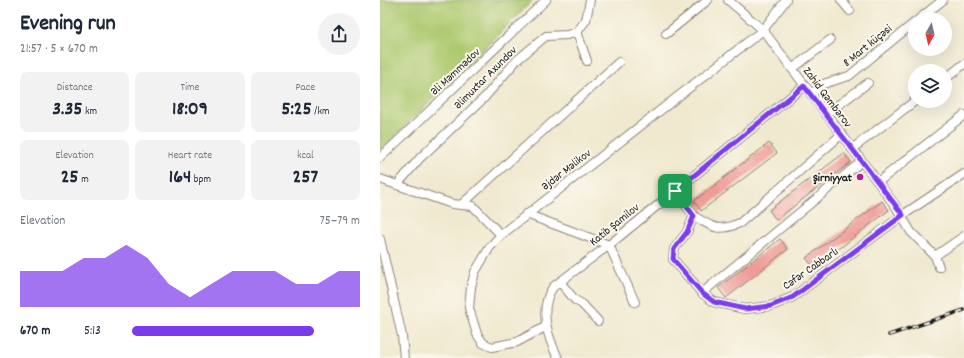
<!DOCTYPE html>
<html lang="en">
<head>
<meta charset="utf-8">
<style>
  body { margin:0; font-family:Dekko,sans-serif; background:#f2f2f3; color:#1f2937; height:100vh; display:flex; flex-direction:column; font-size:15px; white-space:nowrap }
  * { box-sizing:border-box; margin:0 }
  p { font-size:13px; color:#747a83 }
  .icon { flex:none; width:22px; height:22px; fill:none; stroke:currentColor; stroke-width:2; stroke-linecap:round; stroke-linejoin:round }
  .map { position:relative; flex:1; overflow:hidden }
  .side { display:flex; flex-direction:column; background:#fff; width:380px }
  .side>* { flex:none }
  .needle { width:26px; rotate:188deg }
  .controls { position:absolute; left:528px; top:12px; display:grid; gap:8px }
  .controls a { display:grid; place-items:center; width:44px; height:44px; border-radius:50%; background:#fff; box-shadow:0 4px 16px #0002; font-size:20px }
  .pin { position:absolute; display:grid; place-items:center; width:34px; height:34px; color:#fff; margin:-17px; border-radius:8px; box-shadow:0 2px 6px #0006 }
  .round { display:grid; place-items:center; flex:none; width:42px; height:42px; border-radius:21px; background:#f2f2f3 }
  .overview { display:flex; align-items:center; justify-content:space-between; height:68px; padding:0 20px }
  h1 { font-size:22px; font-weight:800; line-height:30px }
  .figures { display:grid; grid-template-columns:repeat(3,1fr); gap:6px; height:68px; padding:4px 20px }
  .figures div { display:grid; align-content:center; border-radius:8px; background:#f2f2f3; text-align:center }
  .figures b { font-size:20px; font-weight:800 }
  .figures small { font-size:11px; font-weight:400 }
  .figures p { font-size:11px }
  .chart { height:112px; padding:8px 20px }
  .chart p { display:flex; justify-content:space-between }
  .chart svg { width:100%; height:72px; margin-top:4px; fill:#7c3aed; opacity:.7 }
  ul { padding:0 20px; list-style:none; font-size:13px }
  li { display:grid; grid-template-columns:64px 48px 1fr; align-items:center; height:30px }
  li i { height:10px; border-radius:5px; background:#7c3aed }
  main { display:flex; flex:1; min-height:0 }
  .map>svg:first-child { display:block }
  .green { fill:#adc970; stroke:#647246 }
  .building { fill:#ef9b96 }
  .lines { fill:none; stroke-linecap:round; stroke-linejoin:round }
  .street-casing { stroke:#868276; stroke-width:10 }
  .street { stroke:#fff; stroke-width:8 }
  .rail-casing { stroke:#1c1c1c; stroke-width:3.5 }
  .rail { stroke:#fbf7ec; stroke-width:2; stroke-dasharray:6; stroke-linecap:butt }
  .route-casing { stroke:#fff; stroke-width:8 }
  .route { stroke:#7c3aed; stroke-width:5 }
  .poi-dot { fill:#b5179e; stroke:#fbf7ec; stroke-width:1.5 }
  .labels { text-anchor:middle; stroke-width:4; stroke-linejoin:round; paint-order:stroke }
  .street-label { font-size:12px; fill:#1c1c1c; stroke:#fbf7ec }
  .poi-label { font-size:12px; font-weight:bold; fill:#1c1c1c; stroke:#fbf7ec; text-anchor:end }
</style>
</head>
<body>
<main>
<section class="side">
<div class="overview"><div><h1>Evening run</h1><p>21:57 · 5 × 670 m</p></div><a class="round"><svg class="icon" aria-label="share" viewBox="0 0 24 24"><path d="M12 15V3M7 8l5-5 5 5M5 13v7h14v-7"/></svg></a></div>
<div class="figures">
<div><p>Distance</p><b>3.35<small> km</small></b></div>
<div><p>Time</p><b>18:09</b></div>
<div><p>Pace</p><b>5:25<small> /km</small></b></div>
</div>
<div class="figures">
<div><p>Elevation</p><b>25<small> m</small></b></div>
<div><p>Heart rate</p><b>164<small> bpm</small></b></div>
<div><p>kcal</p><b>257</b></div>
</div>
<div class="chart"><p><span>Elevation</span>75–79 m</p>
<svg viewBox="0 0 160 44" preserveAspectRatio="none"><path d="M0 44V22L10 22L20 22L30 14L40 14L50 6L60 14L70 30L80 38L90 30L100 22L110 22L120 22L130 30L140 30L150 22L160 22V44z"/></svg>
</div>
<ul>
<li><b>670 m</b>5:13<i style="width:80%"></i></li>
</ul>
</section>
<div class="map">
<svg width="584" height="358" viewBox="0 0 584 358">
  <rect width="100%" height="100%" fill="#fbf7ec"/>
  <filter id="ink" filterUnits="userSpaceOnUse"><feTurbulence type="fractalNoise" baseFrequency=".025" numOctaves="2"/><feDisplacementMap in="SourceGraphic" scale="8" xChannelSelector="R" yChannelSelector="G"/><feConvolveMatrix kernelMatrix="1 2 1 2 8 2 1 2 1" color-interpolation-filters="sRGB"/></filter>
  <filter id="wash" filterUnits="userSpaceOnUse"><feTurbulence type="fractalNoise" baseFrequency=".012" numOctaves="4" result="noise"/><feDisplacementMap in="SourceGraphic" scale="16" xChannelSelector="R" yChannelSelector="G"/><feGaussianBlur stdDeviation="0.9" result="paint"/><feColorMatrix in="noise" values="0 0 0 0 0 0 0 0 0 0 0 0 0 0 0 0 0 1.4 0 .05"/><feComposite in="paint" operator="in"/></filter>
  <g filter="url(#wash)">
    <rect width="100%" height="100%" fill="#f0e9cf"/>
    <path class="green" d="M0,0H153L0,151Z"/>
    <g id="blocks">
      <g class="building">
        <path d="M389,143L397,153L321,211L314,201Z"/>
        <path d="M464,153L471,162L396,220L389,210Z"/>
        <path d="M502,201L509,210L434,268L426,258Z"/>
        <path d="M400,239L408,249L346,298L338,288Z"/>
      </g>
    </g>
  </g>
  <g filter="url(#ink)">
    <use href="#blocks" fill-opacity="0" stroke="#868276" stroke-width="1"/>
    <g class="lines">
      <defs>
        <g id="street">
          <path d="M348,0L383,30L515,205L531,232L555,256L559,267"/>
          <path d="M461,0L470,11"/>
          <path d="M539,19L563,0"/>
          <path d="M197,32L207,61"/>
          <path d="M286,34L328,0"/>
          <path d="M412,69L450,40"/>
          <path d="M565,79L584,64"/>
          <path d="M431,94L443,84L469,76L535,22"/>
          <path d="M446,114L488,83"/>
          <path d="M472,149L535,101"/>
          <path d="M0,158L166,0"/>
          <path d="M0,179L72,204L93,206L121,235"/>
          <path d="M498,182L584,115"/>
          <path d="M17,185L40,158L105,97L136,61L166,36L187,35L197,32L206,20L210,0"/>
          <path d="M295,191L314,216L307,232L294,249L293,259L322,293L334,302L365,309L391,306L413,297L523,215L584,174"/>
          <path d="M81,205L239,62"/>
          <path d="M146,214L229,245L255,302"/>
          <path d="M314,216C334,228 337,232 360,223L462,134"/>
          <path d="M0,239L22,336L24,358"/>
          <path d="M555,256L584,236"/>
          <path d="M180,282L195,300L202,304L218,321"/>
          <path d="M322,293L482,161"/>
          <path d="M165,327L137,342L112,347L103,343L97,334L89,308L91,287L95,272L110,247L121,235L383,30L406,0"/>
          <path d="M178,358C167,336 158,309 173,287L229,245L424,86"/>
        </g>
      </defs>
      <use href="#street" class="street-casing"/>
      <use href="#street" class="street"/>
      <defs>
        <path id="rail" d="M509,335L584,310"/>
      </defs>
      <use href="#rail" class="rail-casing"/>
      <use href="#rail" class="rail"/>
    </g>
  </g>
  <g class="lines" filter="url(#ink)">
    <defs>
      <path id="route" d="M424,86L523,215L413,297L391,306L365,309L334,302L322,293L293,259L294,249L307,232L314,216L295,191Z"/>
    </defs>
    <use href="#route" class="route-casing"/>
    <use href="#route" class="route"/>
  </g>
  <circle class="poi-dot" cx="480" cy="177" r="4"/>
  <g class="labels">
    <g class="street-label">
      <text transform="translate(487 45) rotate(-39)" y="4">8 Mart küçəsi</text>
      <text transform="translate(75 71) rotate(-43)" y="4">Əli Məmmədov</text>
      <text transform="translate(105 77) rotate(-45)" y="4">Əlimuxtar Axundov</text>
      <text transform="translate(448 97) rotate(53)" y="4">Zahid Qəmbərov</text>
      <text transform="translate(186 169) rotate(-38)" y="4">Əjdər Məlikov</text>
      <text transform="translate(234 224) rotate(-39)" y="4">Katib Şamilov</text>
      <text transform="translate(430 268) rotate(-35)" y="4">Cəfər Cabbarlı</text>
    </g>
    <g class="poi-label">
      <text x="472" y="181">Şirniyyat</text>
    </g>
  </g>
</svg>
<div class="controls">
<a><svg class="needle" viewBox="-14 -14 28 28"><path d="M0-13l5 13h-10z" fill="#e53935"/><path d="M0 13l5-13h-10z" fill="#747a83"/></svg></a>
<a><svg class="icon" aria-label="layers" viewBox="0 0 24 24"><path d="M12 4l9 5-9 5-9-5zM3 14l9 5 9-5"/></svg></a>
</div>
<div class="pin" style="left:295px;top:191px;background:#1e9e55"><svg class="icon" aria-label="arrive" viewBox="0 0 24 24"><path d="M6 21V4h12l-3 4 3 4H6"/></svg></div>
</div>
</main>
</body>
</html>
